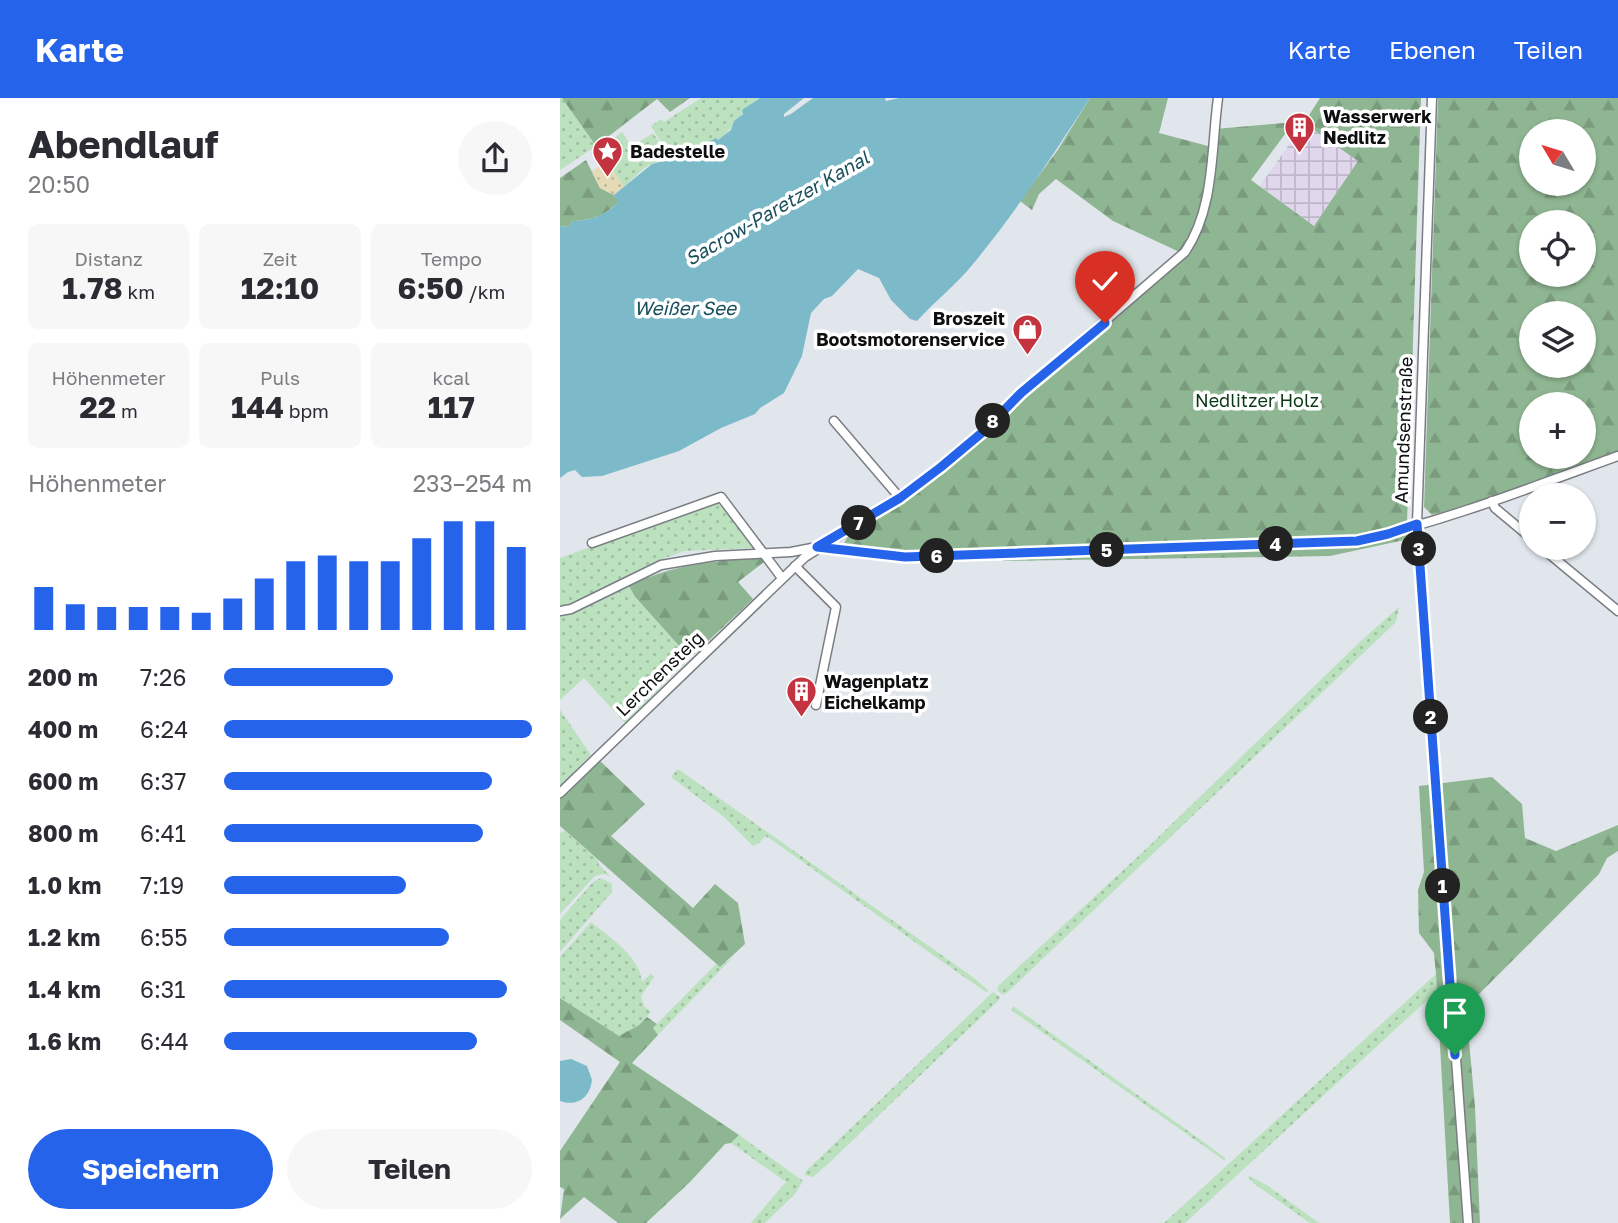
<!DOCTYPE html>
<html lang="de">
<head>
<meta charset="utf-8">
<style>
  body { margin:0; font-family:"Golos Text",sans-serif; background:#f7f7f7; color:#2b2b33; height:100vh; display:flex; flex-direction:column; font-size:26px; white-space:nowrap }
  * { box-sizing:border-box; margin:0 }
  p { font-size:23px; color:#7c7c81 }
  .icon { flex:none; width:38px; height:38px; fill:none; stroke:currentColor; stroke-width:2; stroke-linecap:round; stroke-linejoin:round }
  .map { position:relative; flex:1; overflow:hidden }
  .details { display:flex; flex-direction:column; background:#fff; width:560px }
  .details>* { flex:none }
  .needle { width:46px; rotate:308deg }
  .buttons { position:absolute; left:959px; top:21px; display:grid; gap:14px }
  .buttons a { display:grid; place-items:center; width:77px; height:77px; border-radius:50%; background:#fff; box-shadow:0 2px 5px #0004; font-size:35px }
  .pin { position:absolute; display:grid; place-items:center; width:60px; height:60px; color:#fff; margin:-72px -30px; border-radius:50% 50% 50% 0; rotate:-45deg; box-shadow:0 0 7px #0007 }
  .pin .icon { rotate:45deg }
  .km { position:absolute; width:35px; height:35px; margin:-18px; border-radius:50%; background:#222; color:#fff; font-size:19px; line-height:35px; text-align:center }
  .round { display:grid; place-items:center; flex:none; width:74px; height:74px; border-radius:37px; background:#f7f7f7 }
  .summary { display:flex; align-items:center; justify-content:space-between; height:119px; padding:0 28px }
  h1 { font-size:38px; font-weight:700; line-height:52px }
  .metrics { display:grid; grid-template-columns:repeat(3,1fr); gap:10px; height:119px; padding:7px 28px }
  .metrics div { display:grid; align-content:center; border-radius:10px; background:#f7f7f7; text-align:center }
  .metrics b { font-size:30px; font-weight:700 }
  .metrics small { font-size:19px; font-weight:400 }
  .metrics p { font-size:19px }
  .chart { height:196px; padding:14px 28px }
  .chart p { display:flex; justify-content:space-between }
  .chart svg { width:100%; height:126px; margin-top:7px; stroke:#2563eb; stroke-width:6 }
  .primary-button { display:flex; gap:14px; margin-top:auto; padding:14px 28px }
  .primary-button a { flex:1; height:80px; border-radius:42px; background:#2563eb; color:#fff; font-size:28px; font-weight:700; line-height:80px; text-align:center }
  .primary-button a+a { background:#f7f7f7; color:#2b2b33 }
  ul { padding:0 28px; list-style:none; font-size:23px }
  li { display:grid; grid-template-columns:112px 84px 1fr; align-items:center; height:52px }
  li i { height:18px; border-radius:9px; background:#2563eb }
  header { display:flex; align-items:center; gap:42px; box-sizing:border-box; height:98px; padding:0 35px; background:#2563eb; color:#fff }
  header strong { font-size:33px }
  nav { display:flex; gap:38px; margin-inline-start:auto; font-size:24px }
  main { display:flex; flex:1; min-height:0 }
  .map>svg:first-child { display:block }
  .industrial { fill:url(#industrial-grid) }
  .green { fill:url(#green-dots) }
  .forest { fill:url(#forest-firs); fill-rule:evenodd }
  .sand { fill:url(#sand-dots) }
  .water { fill:#7cbaca }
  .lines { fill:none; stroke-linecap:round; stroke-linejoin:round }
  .minor-casing { stroke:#7a7e84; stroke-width:11 }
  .minor { stroke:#fff; stroke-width:8 }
  .route-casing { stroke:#fff; stroke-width:14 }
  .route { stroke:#2563eb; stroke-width:9 }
  .labels { text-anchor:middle; stroke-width:7; stroke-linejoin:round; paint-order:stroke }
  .poi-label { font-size:18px; font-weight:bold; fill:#0e0f11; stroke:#fff; text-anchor:start }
  .park-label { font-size:18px; fill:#0a3814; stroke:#fff }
  .street-label { font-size:18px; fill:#0e0f11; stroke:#fff }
  .water-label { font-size:19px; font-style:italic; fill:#1b505d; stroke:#fff }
</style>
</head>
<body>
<header>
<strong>Karte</strong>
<nav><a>Karte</a><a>Ebenen</a><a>Teilen</a></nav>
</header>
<main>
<section class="details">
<div class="summary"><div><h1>Abendlauf</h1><p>20:50</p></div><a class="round"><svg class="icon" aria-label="share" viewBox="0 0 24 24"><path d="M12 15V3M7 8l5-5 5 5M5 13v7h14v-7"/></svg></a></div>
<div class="metrics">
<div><p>Distanz</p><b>1.78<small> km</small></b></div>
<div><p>Zeit</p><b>12:10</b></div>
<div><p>Tempo</p><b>6:50<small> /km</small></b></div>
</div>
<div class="metrics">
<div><p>Höhenmeter</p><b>22<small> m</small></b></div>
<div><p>Puls</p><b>144<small> bpm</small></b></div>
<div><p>kcal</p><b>117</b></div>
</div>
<div class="chart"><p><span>Höhenmeter</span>233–254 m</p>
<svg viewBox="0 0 160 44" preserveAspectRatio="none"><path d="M5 44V29M15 44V35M25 44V36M35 44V36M45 44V36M55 44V38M65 44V33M75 44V26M85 44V20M95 44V18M105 44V20M115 44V20M125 44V12M135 44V6M145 44V6M155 44V15"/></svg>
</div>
<ul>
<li><b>200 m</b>7:26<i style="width:55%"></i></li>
<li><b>400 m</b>6:24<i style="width:100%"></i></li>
<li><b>600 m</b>6:37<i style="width:87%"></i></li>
<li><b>800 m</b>6:41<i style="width:84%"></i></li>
<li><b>1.0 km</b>7:19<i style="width:59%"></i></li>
<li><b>1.2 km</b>6:55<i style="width:73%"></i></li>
<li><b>1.4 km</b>6:31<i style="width:92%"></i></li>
<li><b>1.6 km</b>6:44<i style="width:82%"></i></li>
</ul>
<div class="primary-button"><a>Speichern</a><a>Teilen</a></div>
</section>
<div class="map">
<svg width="1058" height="1125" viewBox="0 0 1058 1125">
  <defs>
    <pattern id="industrial-grid" width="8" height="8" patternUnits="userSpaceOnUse" patternTransform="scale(1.75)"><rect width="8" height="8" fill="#e0d7ec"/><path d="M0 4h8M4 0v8" fill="none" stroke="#bfb7c9"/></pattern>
    <pattern id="green-dots" width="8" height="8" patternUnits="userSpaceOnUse" patternTransform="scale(1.75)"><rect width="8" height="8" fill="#bbe1be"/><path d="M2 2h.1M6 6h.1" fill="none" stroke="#a0c0a2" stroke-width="1.8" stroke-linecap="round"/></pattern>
    <pattern id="forest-firs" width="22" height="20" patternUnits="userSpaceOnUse" patternTransform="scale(1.75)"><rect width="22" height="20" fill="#8fb692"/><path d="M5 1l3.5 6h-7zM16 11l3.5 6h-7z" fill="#7a9b7d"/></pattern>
    <pattern id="sand-dots" width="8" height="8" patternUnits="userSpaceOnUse" patternTransform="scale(1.75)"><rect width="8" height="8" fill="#e5dcb7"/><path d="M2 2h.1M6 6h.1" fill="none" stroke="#c3bc9c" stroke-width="1.8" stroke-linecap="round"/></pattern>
  </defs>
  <rect width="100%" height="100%" fill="#e0e6ec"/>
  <path class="industrial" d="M744,25L799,62L754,128L700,88Z"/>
  <g class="green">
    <path d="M0,0H2L36,48L0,72Z"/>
    <path d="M141,0H200C181,9 176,30 159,41C139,53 115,58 93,65C83,69 72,82 64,89L46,62L58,52L52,42L62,34L81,63L103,48L91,28L101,21L104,24Z"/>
    <path d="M93,35L101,47L82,60L74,47Z"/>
    <path d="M161,401L195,450L124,453L105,460L65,481L75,500L130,560L65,625L24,580L0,602V460Z"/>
    <path d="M839,509L836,524L448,894L443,897L437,892L439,887L585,752L802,542Z"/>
    <path d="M0,612L31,657L0,688Z"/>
    <path d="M118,671L414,880L429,893L426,894L397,874L212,742L205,738L199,745L193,748L164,719L111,679Z"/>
    <path d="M5,733L38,762L39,767L51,779L44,776L35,778L0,816V735Z"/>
    <path d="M41,780L52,786V794L0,854V822L33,784Z"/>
    <path d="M31,824C50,840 79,857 82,884L91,876L94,879L81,898L84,908L91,914L79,927L59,938L0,900V859Z"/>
    <path d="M174,858L98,937L93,930L156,866L160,869Z"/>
    <path d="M876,876L877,893L625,1125H604Z"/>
    <path d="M433,894L440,899L439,902L269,1065L253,1079L244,1077L247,1072Z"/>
    <path d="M453,908L645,1045L665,1060V1063L451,912Z"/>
    <path d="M179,1037L243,1083L235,1096L205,1125H191L226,1084L171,1045Z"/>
    <path d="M690,1078L708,1088L759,1125H750L693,1085L688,1079Z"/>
  </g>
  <g class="forest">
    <path d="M2,0H130L110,14L97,1L36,48Z"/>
    <path d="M530,0H608L599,35L648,48L655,31L734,24L691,82L754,128L798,63L744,25L760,0H861L847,425L849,441L770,458L443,463L440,454L355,457L282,449L289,436L390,366L414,346L495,267L561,215L628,158L553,123L496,81L479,96L472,112L460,103L497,53Z"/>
    <path d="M878,0H1058V357L915,405L872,417L864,409ZM971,33H1024V86H971ZM971,124H1024V177H971ZM971,215H1024V268H971ZM971,306H1024V359H971Z"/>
    <path d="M26,62L40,90L54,97L55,100H58V105C43,118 33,122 13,123L8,129L0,128V80Z"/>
    <path d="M201,460L204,464L178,484L193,501L130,560L75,499L69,488C114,466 152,463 201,460Z"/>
    <path d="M38,661L85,706L51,738L133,810L155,786L178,805L185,846L160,869L0,728V699Z"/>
    <path d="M932,679L962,706L965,740L996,753L1058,727V753L1047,760L1039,776L906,909L915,1009L920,1125H890L876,876L874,855L859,835L858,792L864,774L859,688Z"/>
    <path d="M0,900L59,938L79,927L87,919L97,926L93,930L98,937L72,965L179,1037L171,1045L165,1046L130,1084L86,1125H58L24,1099L0,1121L4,1091L0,1089V1053L60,964L0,922Z"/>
  </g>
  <path class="sand" d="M46,62L64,89L54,97L40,90L32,74Z"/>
  <g class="water">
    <path d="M200,0H244L224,16V19L231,16L253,0H325L326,3L339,0H530C493,57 456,114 413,166C396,187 375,203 357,223L350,221L331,202L319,180L298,171L272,198L264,201L251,215L242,258L224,295L200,310L195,316L161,330L119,353L42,378L22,379L15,372L8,374L0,380V128L8,129L13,123C33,122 43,118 58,105V101L55,100L54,97L92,66L121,58L156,40L158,42L171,32L174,23L183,16L182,12Z"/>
    <path d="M11,961L27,968L32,982C30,1000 17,1009 0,1003V963Z"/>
  </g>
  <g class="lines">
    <defs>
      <g id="minor">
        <path d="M872,0L857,426L908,1125"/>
        <path d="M274,323L340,400"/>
        <path d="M932,403L935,410L971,440"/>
        <path d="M32,445L161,399L222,480"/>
        <path d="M982,450L1058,513"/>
        <path d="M235,468L276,509L256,607"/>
        <path d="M0,513L11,511L101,467L155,458L231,454L257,449L345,459L797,443C886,423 972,389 1058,358"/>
        <path d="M0,695L245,459L340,400L381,369L424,333L461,295L625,154C655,110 651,51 658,0"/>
      </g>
    </defs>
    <use href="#minor" class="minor-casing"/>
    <use href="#minor" class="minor"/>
  </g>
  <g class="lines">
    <defs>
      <path id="route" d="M545,225L461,295L424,333L381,369L340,400L257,449L345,459L797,443L828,436L857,426L895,957"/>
    </defs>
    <use href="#route" class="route-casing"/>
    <use href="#route" class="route"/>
  </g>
  <defs>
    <symbol id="building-pin" viewBox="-11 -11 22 30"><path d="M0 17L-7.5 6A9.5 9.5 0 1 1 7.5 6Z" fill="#c43440" stroke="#fff"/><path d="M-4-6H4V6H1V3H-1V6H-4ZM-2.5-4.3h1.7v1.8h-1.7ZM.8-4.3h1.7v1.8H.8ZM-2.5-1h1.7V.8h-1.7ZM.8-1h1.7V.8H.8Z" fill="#fff"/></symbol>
    <symbol id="sight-pin" viewBox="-11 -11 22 30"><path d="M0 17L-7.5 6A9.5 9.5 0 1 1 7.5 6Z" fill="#c43440" stroke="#fff"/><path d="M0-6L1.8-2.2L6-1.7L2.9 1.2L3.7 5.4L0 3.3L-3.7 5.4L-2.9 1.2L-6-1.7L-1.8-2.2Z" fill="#fff"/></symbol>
    <symbol id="shop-pin" viewBox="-11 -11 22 30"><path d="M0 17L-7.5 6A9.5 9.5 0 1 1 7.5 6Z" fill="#c43440" stroke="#fff"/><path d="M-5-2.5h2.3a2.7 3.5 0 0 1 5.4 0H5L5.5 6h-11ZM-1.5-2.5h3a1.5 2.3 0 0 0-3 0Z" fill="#fff"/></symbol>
  </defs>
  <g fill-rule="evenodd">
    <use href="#building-pin" x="722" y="12" width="35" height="47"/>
    <use href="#sight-pin" x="30" y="36" width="35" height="47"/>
    <use href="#shop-pin" x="450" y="214" width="35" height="47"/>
    <use href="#building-pin" x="224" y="576" width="35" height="47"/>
  </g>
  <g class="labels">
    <g class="poi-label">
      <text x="763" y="25">Wasserwerk<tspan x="763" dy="21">Nedlitz</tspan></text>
      <text x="70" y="60">Badestelle</text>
      <text x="445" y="227" text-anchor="end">Broszeit<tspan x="445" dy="21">Bootsmotorenservice</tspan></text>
      <text x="264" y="590">Wagenplatz<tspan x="264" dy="21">Eichelkamp</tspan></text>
    </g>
    <g class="park-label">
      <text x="697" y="309">Nedlitzer Holz</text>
    </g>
    <g class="street-label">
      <text transform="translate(844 332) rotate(-88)" y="6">Amundsenstraße</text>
      <text transform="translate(100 576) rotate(-44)" y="6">Lerchensteig</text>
    </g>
    <g class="water-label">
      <text transform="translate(217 110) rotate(-30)" y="7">Sacrow-Paretzer Kanal</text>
      <text x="125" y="217">Weißer See</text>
    </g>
  </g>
</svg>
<div class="buttons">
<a><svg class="needle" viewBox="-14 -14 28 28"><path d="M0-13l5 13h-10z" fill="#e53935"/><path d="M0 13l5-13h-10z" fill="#7c7c81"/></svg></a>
<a><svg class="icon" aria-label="locate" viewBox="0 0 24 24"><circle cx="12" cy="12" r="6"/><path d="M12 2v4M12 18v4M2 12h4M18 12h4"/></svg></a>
<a><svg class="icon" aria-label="layers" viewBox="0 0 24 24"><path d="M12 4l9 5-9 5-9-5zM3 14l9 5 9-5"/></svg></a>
<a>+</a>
<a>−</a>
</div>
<div class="pin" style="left:895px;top:957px;background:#1e9e55"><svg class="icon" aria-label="arrive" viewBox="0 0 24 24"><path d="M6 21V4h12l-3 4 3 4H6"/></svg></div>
<div class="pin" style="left:545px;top:225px;background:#d93025"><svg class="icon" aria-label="check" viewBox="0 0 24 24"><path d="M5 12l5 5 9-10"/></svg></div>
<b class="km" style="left:883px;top:788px">1</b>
<b class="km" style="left:871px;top:619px">2</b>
<b class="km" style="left:859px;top:451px">3</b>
<b class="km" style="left:716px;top:446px">4</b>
<b class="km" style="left:547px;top:452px">5</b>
<b class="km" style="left:377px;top:458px">6</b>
<b class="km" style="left:299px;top:425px">7</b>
<b class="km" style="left:433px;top:323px">8</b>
</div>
</main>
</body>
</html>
